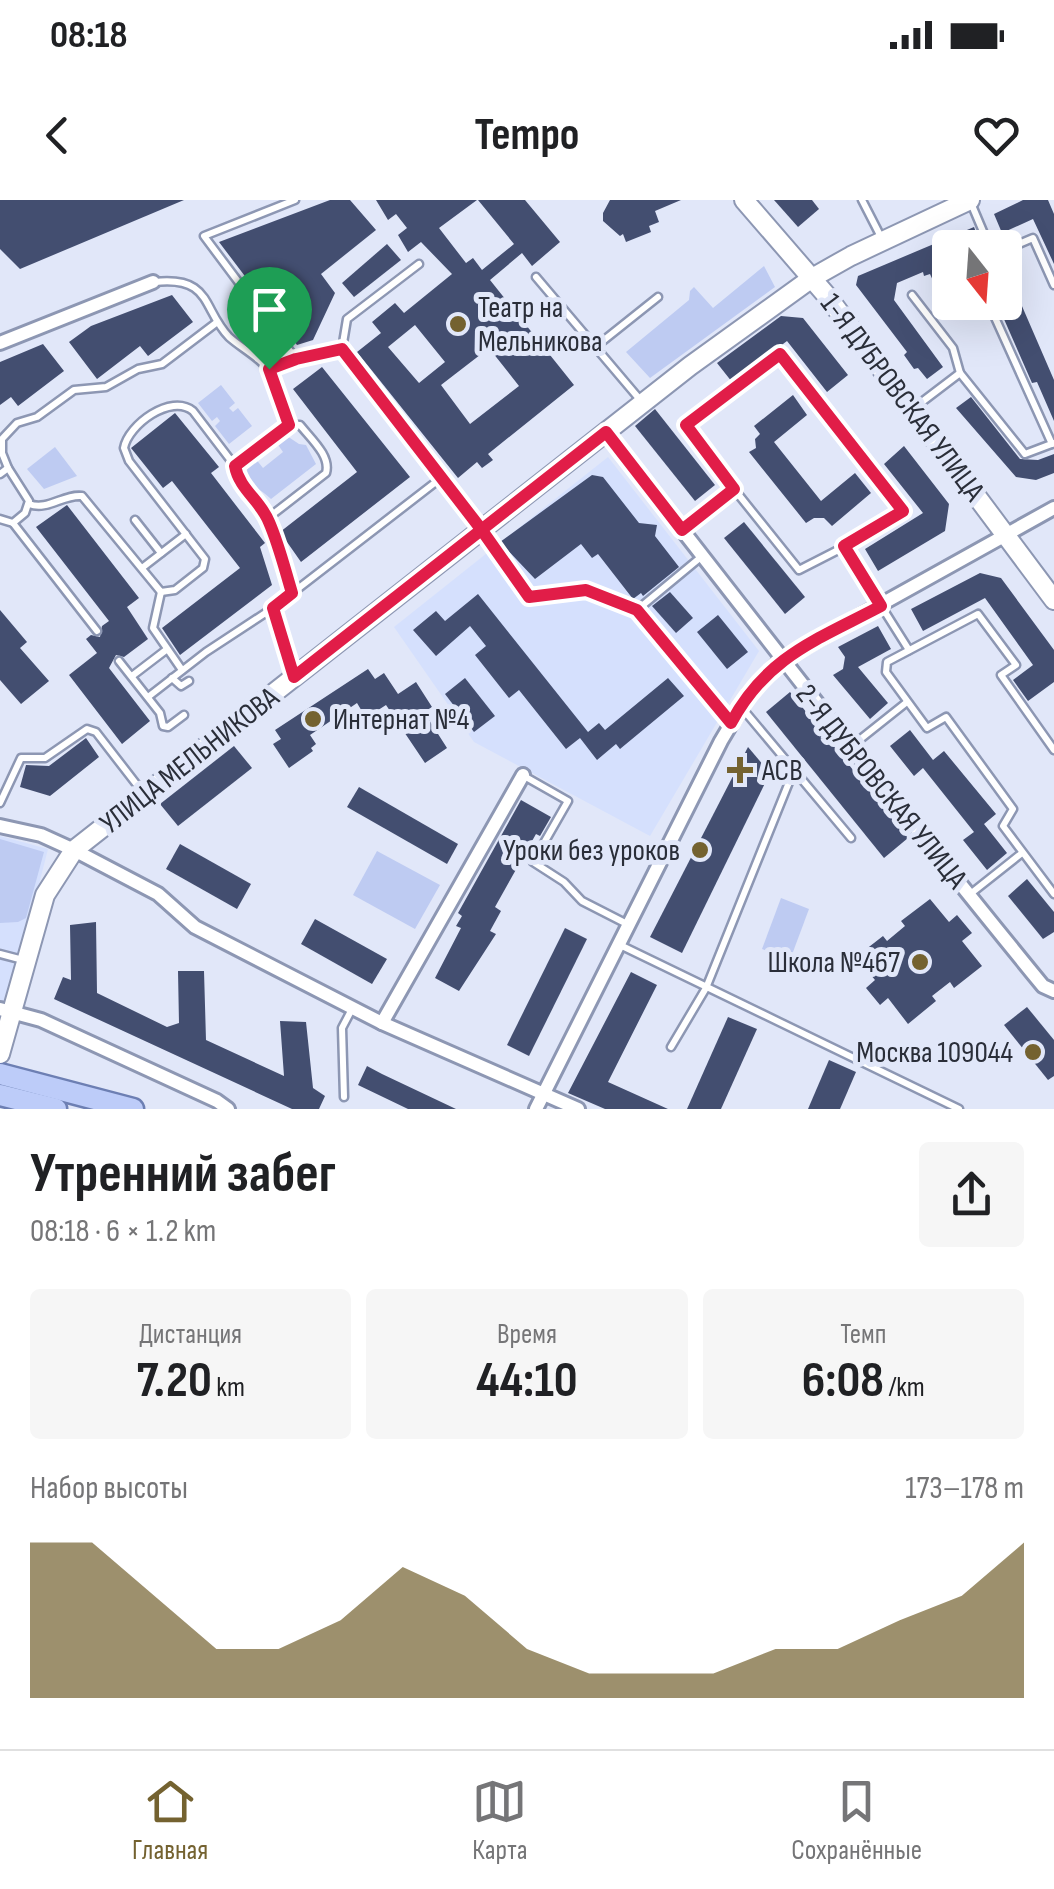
<!DOCTYPE html>
<html lang="ru">
<head>
<meta charset="utf-8">
<style>
  body { margin:0; font-family:"Sofia Sans Condensed",sans-serif; background:#f6f6f6; color:#202124; height:100vh; display:flex; flex-direction:column; font-size:38px; white-space:nowrap }
  * { box-sizing:border-box; margin:0 }
  p { font-size:32px; color:#757577 }
  .icon { flex:none; width:55px; height:55px; fill:none; stroke:currentColor; stroke-width:2; stroke-linecap:round; stroke-linejoin:round }
  .map { position:relative; height:909px; overflow:hidden }
  .details { display:flex; flex-direction:column; background:#fff; flex:1 }
  .details>* { flex:none }
  .needle { width:65px; rotate:163deg }
  .fabs { position:absolute; left:932px; top:30px; display:grid; gap:20px }
  .fabs a { display:grid; place-items:center; width:90px; height:90px; border-radius:10px; background:#fff; box-shadow:0 10px 40px #0002; font-size:50px }
  .pin { position:absolute; display:grid; place-items:center; width:85px; height:85px; color:#fff; margin:-102px -42px; border-radius:50% 50% 50% 0; rotate:-45deg; box-shadow:0 0 10px #0007 }
  .pin .icon { rotate:45deg }
  .round { display:grid; place-items:center; flex:none; width:105px; height:105px; border-radius:10px; background:#f6f6f6 }
  .overview { display:flex; align-items:center; justify-content:space-between; height:170px; padding:0 30px }
  h1 { font-size:55px; font-weight:700; line-height:75px }
  .metrics { display:grid; grid-template-columns:repeat(3,1fr); gap:15px; height:170px; padding:10px 30px }
  .metrics div { display:grid; align-content:center; border-radius:10px; background:#f6f6f6; text-align:center }
  .metrics b { font-size:50px; font-weight:700 }
  .metrics small { font-size:28px; font-weight:400 }
  .metrics p { font-size:28px }
  .chart { height:280px; padding:20px 30px }
  .chart p { display:flex; justify-content:space-between }
  .chart svg { width:100%; height:180px; margin-top:10px; fill:#746230; opacity:.7 }
  .status { display:flex; justify-content:space-between; align-items:center; height:70px; padding:0 50px; background:#fff; direction:ltr }
  .status svg { height:28px; fill:currentColor }
  header { display:flex; justify-content:space-between; align-items:center; height:130px; padding:0 30px; background:#fff; font-size:45px; font-weight:700 }
  .menu { display:flex; justify-content:space-around; align-items:center; height:140px; border-top:2px solid #e0e0e0; background:#fff; font-size:28px; color:#757577 }
  .menu a { display:grid; justify-items:center; gap:5px }
  .menu .current { color:#746230 }
  .map>svg:first-child { display:block }
  .built { fill:#d5e0fd }
  .green { fill:#becbf2 }
  .building { fill:#434e70; fill-rule:evenodd }
  .lines { fill:none; stroke-linecap:round; stroke-linejoin:round }
  .lane-casing { stroke:#8d97b3; stroke-width:11 }
  .street-casing { stroke:#8d97b3; stroke-width:18 }
  .secondary-casing { stroke:#8d97b3; stroke-width:22 }
  .primary-casing { stroke:#6d7fb3; stroke-width:25 }
  .lane { stroke:#fff; stroke-width:6 }
  .street { stroke:#fff; stroke-width:12 }
  .secondary { stroke:#fff; stroke-width:18 }
  .primary { stroke:#bdccf9; stroke-width:20 }
  .route-casing { stroke:#fff; stroke-width:20 }
  .route { stroke:#e11d48; stroke-width:12 }
  .poi-dot { fill:#746230; stroke:#e1e7f9; stroke-width:4 }
  .labels { text-anchor:middle; stroke-width:10; stroke-linejoin:round; paint-order:stroke }
  .poi-label { font-size:30px; fill:#2a2e39; stroke:#e1e7f9; text-anchor:start }
  .street-label { font-size:30px; fill:#2a2e39; stroke:#e1e7f9 }
</style>
</head>
<body>
<div class="status"><b>08:18</b><svg viewBox="0 0 49 12"><path d="M0 12V9h3v3zM5 12V6h3v6zM10 12V3h3v9zM15 12V0h3v12zM26 1h20v11H26zM47 4h2v5h-2z"/></svg></div>
<header><svg class="icon" aria-label="back" viewBox="0 0 24 24"><path d="M15 5l-7 7 7 7"/></svg>Tempo<svg class="icon" aria-label="heart" viewBox="0 0 24 24"><path d="M12 20l-8-8c-3-5 5-10 8-4 3-6 11-1 8 4z"/></svg></header>
<div class="map">
<svg width="1054" height="909" viewBox="0 0 1054 909">
  <rect width="100%" height="100%" fill="#e1e7f9"/>
  <g class="built">
    <path d="M608,257L759,451L650,636L474,542L394,427Z"/>
    <path d="M0,636L48,649L8,805L0,803Z"/>
  </g>
  <g class="green">
    <path d="M764,66L775,87L650,178L626,152L689,100L690,91L694,87L713,108Z"/>
    <path d="M221,185L235,203L229,208L233,212L238,208L252,226L229,244L215,226L220,221L217,217L212,221L198,203Z"/>
    <path d="M287,236L299,244L306,245L316,264L271,299C261,289 247,286 247,268L255,258L263,268L283,252L276,242Z"/>
    <path d="M55,247L77,276L44,289L27,269Z"/>
    <path d="M0,639L44,652L26,718L18,722L0,723Z"/>
    <path d="M377,651L440,685L415,729L353,695Z"/>
    <path d="M781,698L809,709L790,760L762,749Z"/>
  </g>
  <g class="building">
    <path d="M0,0H184L20,69L0,49Z"/>
    <path d="M330,0H350L376,30L321,74L335,93L313,140L297,145L219,42Z"/>
    <path d="M376,0H477L439,28L466,63L473,58L482,70L514,44L478,0H525L560,42L532,66L522,53L490,80L574,185L488,254L493,260L482,268L477,262L458,278L357,152L381,133L372,122L395,103L404,113L452,74L421,42L408,52L398,35L407,28L396,14L388,20ZM415,125L445,162L419,183L388,147ZM489,148L519,186L470,224L441,185Z"/>
    <path d="M610,0H681L655,11L659,22L649,26L651,32L626,42L623,34L620,36L603,21V13Z"/>
    <path d="M774,0H812L819,9L798,27Z"/>
    <path d="M1023,0H1048L1054,14V64L1033,19L1002,33L994,14Z"/>
    <path d="M974,27L982,48H950V118L944,106L940,107L936,97L939,94L930,74L924,76L923,72L897,83L894,100L943,167L927,179L918,168L914,169L904,155L907,152L856,85L858,76Z"/>
    <path d="M387,44L401,60L354,97L342,83Z"/>
    <path d="M1005,67L1054,180V221L1037,182L1032,183L1000,110L1003,109L1000,102H1005Z"/>
    <path d="M172,95L193,122L148,156L140,146L97,179L69,142L91,126Z"/>
    <path d="M781,116L803,118L848,175L827,192L787,141L732,182L717,163Z"/>
    <path d="M43,144L64,171L18,206L11,197L0,205V162Z"/>
    <path d="M322,167L410,277L301,362L280,332L357,272L293,189Z"/>
    <path d="M793,195L807,215L774,242L821,301L855,273L871,293L832,326L824,318H814L806,323L749,252L756,248L755,239L760,234L754,226Z"/>
    <path d="M971,197L1020,259L1038,260L1054,254V273L1036,280L1016,277L956,208Z"/>
    <path d="M655,209L715,285L695,301L635,226Z"/>
    <path d="M175,213L219,267L211,273L265,343L260,347L272,385L180,455L162,428L240,368L172,281L163,288L131,248Z"/>
    <path d="M904,246L949,304L945,331L878,371L865,349L923,313L884,264Z"/>
    <path d="M592,275L603,277L639,323L657,325L655,336L679,367L643,396L641,393L633,399L598,354L592,358L581,344L535,379L500,342Z"/>
    <path d="M67,305L139,398L127,407L148,439L124,457L116,455L109,468L150,521L122,544L69,475L97,453L86,439L91,435L100,437L102,426L109,421L36,327Z"/>
    <path d="M744,322L805,397L785,414L724,338Z"/>
    <path d="M980,373L1001,378L1054,450V482L1028,501L1013,480L1033,465L985,398L923,431L911,409Z"/>
    <path d="M670,392L693,418L676,433L652,406Z"/>
    <path d="M478,394L588,532L599,523L605,530L668,478L684,496L620,549L616,544L597,560L580,538L566,549L519,490L509,498L475,455L486,446L470,426L436,456L413,430L436,411L445,421Z"/>
    <path d="M0,410L27,442L20,448L49,481L21,504L0,480Z"/>
    <path d="M718,415L748,452L727,469L697,432Z"/>
    <path d="M878,426L891,449L858,467L888,503L870,519L833,475L843,469L845,457L838,447Z"/>
    <path d="M368,469L375,479L384,473L398,494L416,482L432,507L424,512L447,548L425,563L386,505L372,514L369,509L363,513L357,503L310,535L316,544L311,548L313,551L289,568L273,544L281,539L275,530Z"/>
    <path d="M465,478L495,516L474,532L445,494Z"/>
    <path d="M790,492L908,638L884,658L766,512Z"/>
    <path d="M910,530L933,560L944,551L996,614L984,624L1007,653L987,670L963,640L974,632L923,568L914,576L890,546Z"/>
    <path d="M86,538L99,557L50,596L20,587L26,565L49,566Z"/>
    <path d="M234,546L252,568L178,626L160,604Z"/>
    <path d="M748,547L770,573L682,753L650,737Z"/>
    <path d="M359,587L458,644L447,664L347,607Z"/>
    <path d="M521,600L551,617L540,636L536,634L495,707L501,711L490,731L496,734L459,791L435,778L461,728L456,726L462,716L458,713Z"/>
    <path d="M180,644L251,684L237,709L166,669Z"/>
    <path d="M1027,679L1054,712V732L1043,739L1008,696Z"/>
    <path d="M930,699L949,722L957,715L972,733L962,741L982,766L954,788L950,782L932,796L936,801L908,824L888,798L880,805L866,788L875,780L856,757L883,736L887,741L905,726L901,721Z"/>
    <path d="M315,719L387,759L372,784L301,744Z"/>
    <path d="M96,722L97,793L167,827L179,823L178,771H204L206,840L284,876L280,821L306,822L313,888L325,896L319,909H292L54,799L63,777L71,780L70,725Z"/>
    <path d="M565,728L587,739L529,856L507,845Z"/>
    <path d="M631,772L657,785L608,882L668,909H605L568,893Z"/>
    <path d="M1027,807L1054,840V876L1048,880L1004,825Z"/>
    <path d="M728,817L757,829L721,909H687Z"/>
    <path d="M829,860L856,872L840,909H808Z"/>
    <path d="M367,866L382,874L456,909H408L358,885Z"/>
  </g>
  <g class="lines">
    <defs>
      <g id="lane">
        <path d="M295,0L204,36L296,159"/>
        <path d="M862,0L882,39"/>
        <path d="M971,3L990,48"/>
        <path d="M1005,50L1033,38L1054,85"/>
        <path d="M536,77L642,202"/>
        <path d="M155,82C212,76 202,109 229,137C241,148 263,159 270,173C279,188 283,208 289,225L235,266"/>
        <path d="M912,95L953,148L960,173"/>
        <path d="M988,102L1052,244"/>
        <path d="M594,148L658,97"/>
        <path d="M342,149L347,119L419,64"/>
        <path d="M269,169L296,159L342,149L481,329L529,397L585,390L637,410L730,522"/>
        <path d="M914,208L960,173L1025,254L1054,243"/>
        <path d="M289,225H300C311,239 331,256 326,273L268,318L293,393"/>
        <path d="M8,268L29,301L25,313L13,323"/>
        <path d="M0,274L8,268L2,253V239L17,223L37,217L74,190L106,187L138,169L162,164L216,123"/>
        <path d="M734,289L799,370L844,347"/>
        <path d="M29,304C48,311 63,294 82,296L161,392L175,390L203,368L205,359L129,261L124,248C128,225 171,193 193,211L235,266L239,280L268,318"/>
        <path d="M0,319L13,323L97,431"/>
        <path d="M135,320L161,353"/>
        <path d="M682,330L734,289L686,225L780,154L903,311L844,347L909,450"/>
        <path d="M142,368L186,334"/>
        <path d="M161,392L153,428L182,470"/>
        <path d="M273,408L294,476"/>
        <path d="M637,410L701,357"/>
        <path d="M119,461L160,513L163,526L168,527L184,515"/>
        <path d="M132,476L166,450"/>
        <path d="M172,478L181,486L189,481"/>
        <path d="M148,497L206,452L273,408L441,278"/>
        <path d="M742,508L851,638"/>
        <path d="M853,545L907,502"/>
        <path d="M1054,550L1001,475L1016,465L978,414L887,462L886,472L927,528L946,517L1013,609L1003,626L1054,694"/>
        <path d="M524,576L568,601L533,662L564,682L582,701L629,725"/>
        <path d="M0,603L21,558H45L87,529L96,532L144,594"/>
        <path d="M969,695L1022,653"/>
        <path d="M620,745L959,909"/>
        <path d="M0,754L23,760"/>
        <path d="M671,847L706,788L794,570"/>
        <path d="M344,897L342,828L352,809"/>
      </g>
      <g id="street">
        <path d="M0,143L153,82"/>
        <path d="M606,232C751,418 894,604 1043,786L1054,791"/>
        <path d="M0,626L41,635L74,650L158,694L195,727L382,823L578,909"/>
        <path d="M0,809L41,820L217,901L228,909"/>
        <path d="M382,823L523,575"/>
        <path d="M536,909L721,541L749,494L781,460L1054,308"/>
      </g>
      <g id="secondary">
        <path d="M744,0L827,96L1054,400"/>
        <path d="M0,854L45,695L74,650L690,166L812,78L851,56L970,0"/>
      </g>
      <g id="primary">
        <path d="M0,874L133,909"/>
        <path d="M0,895L56,909"/>
      </g>
    </defs>
    <use href="#lane" class="lane-casing"/>
    <use href="#street" class="street-casing"/>
    <use href="#secondary" class="secondary-casing"/>
    <use href="#primary" class="primary-casing"/>
    <use href="#lane" class="lane"/>
    <use href="#street" class="street"/>
    <use href="#secondary" class="secondary"/>
    <use href="#primary" class="primary"/>
  </g>
  <g class="lines">
    <defs>
      <path id="route" d="M269,169L296,159L342,149L481,329L529,397L586,390L637,410L731,523C767,456 817,440 881,406L844,346L903,311L780,154L686,225L734,289L682,330L606,232L294,477L273,408L292,393C285,370 279,345 269,322C261,301 239,289 235,266L289,225L269,169"/>
    </defs>
    <use href="#route" class="route-casing"/>
    <use href="#route" class="route"/>
  </g>
  <g class="poi-dot">
    <circle cx="458" cy="124" r="10"/>
    <circle cx="313" cy="519" r="10"/>
    <path d="M735 555h10v10h10v10h-10v10h-10v-10h-10v-10h10z"/>
    <circle cx="700" cy="650" r="10"/>
    <circle cx="920" cy="762" r="10"/>
    <circle cx="1033" cy="852" r="10"/>
  </g>
  <g class="labels">
    <g class="poi-label">
      <text x="478" y="117">Театр на<tspan x="478" dy="34">Мельникова</tspan></text>
      <text x="333" y="529">Интернат №4</text>
      <text x="762" y="580">АСВ</text>
      <text x="680" y="660" text-anchor="end">Уроки без уроков</text>
      <text x="900" y="772" text-anchor="end">Школа №467</text>
      <text x="1013" y="862" text-anchor="end">Москва 109044</text>
    </g>
    <g class="street-label">
      <text transform="translate(903 197) rotate(53)" y="10">1-Я ДУБРОВСКАЯ УЛИЦА</text>
      <text transform="translate(189 560) rotate(-38)" y="10">УЛИЦА МЕЛЬНИКОВА</text>
      <text transform="translate(882 586) rotate(51)" y="10">2-Я ДУБРОВСКАЯ УЛИЦА</text>
    </g>
  </g>
</svg>
<div class="fabs">
<a><svg class="needle" viewBox="-14 -14 28 28"><path d="M0-13l5 13h-10z" fill="#e53935"/><path d="M0 13l5-13h-10z" fill="#757577"/></svg></a>
</div>
<div class="pin" style="left:269px;top:169px;background:#1e9e55"><svg class="icon" aria-label="arrive" viewBox="0 0 24 24"><path d="M6 21V4h12l-3 4 3 4H6"/></svg></div>
</div>
<section class="details">
<div class="overview"><div><h1>Утренний забег</h1><p>08:18 · 6 × 1.2 km</p></div><a class="round"><svg class="icon" aria-label="share" viewBox="0 0 24 24"><path d="M12 15V3M7 8l5-5 5 5M5 13v7h14v-7"/></svg></a></div>
<div class="metrics">
<div><p>Дистанция</p><b>7.20<small> km</small></b></div>
<div><p>Время</p><b>44:10</b></div>
<div><p>Темп</p><b>6:08<small> /km</small></b></div>
</div>
<div class="chart"><p><span>Набор высоты</span>173–178 m</p>
<svg viewBox="0 0 160 44" preserveAspectRatio="none"><path d="M0 44V6L10 6L20 19L30 32L40 32L50 25L60 12L70 19L80 32L90 38L100 38L110 38L120 32L130 32L140 25L150 19L160 6V44z"/></svg>
</div>
</section>
<nav class="menu">
<a class="current"><svg class="icon" aria-label="home" viewBox="0 0 24 24"><path d="M3 11l9-7 9 7M6 9v11h12V9"/></svg>Главная</a>
<a><svg class="icon" aria-label="map" viewBox="0 0 24 24"><path d="M3 6l6-2 6 2 6-2v14l-6 2-6-2-6 2zM9 4v14M15 6v14"/></svg>Карта</a>
<a><svg class="icon" aria-label="saved" viewBox="0 0 24 24"><path d="M7 4h10v16l-5-4-5 4z"/></svg>Сохранённые</a>
</nav>
</body>
</html>
